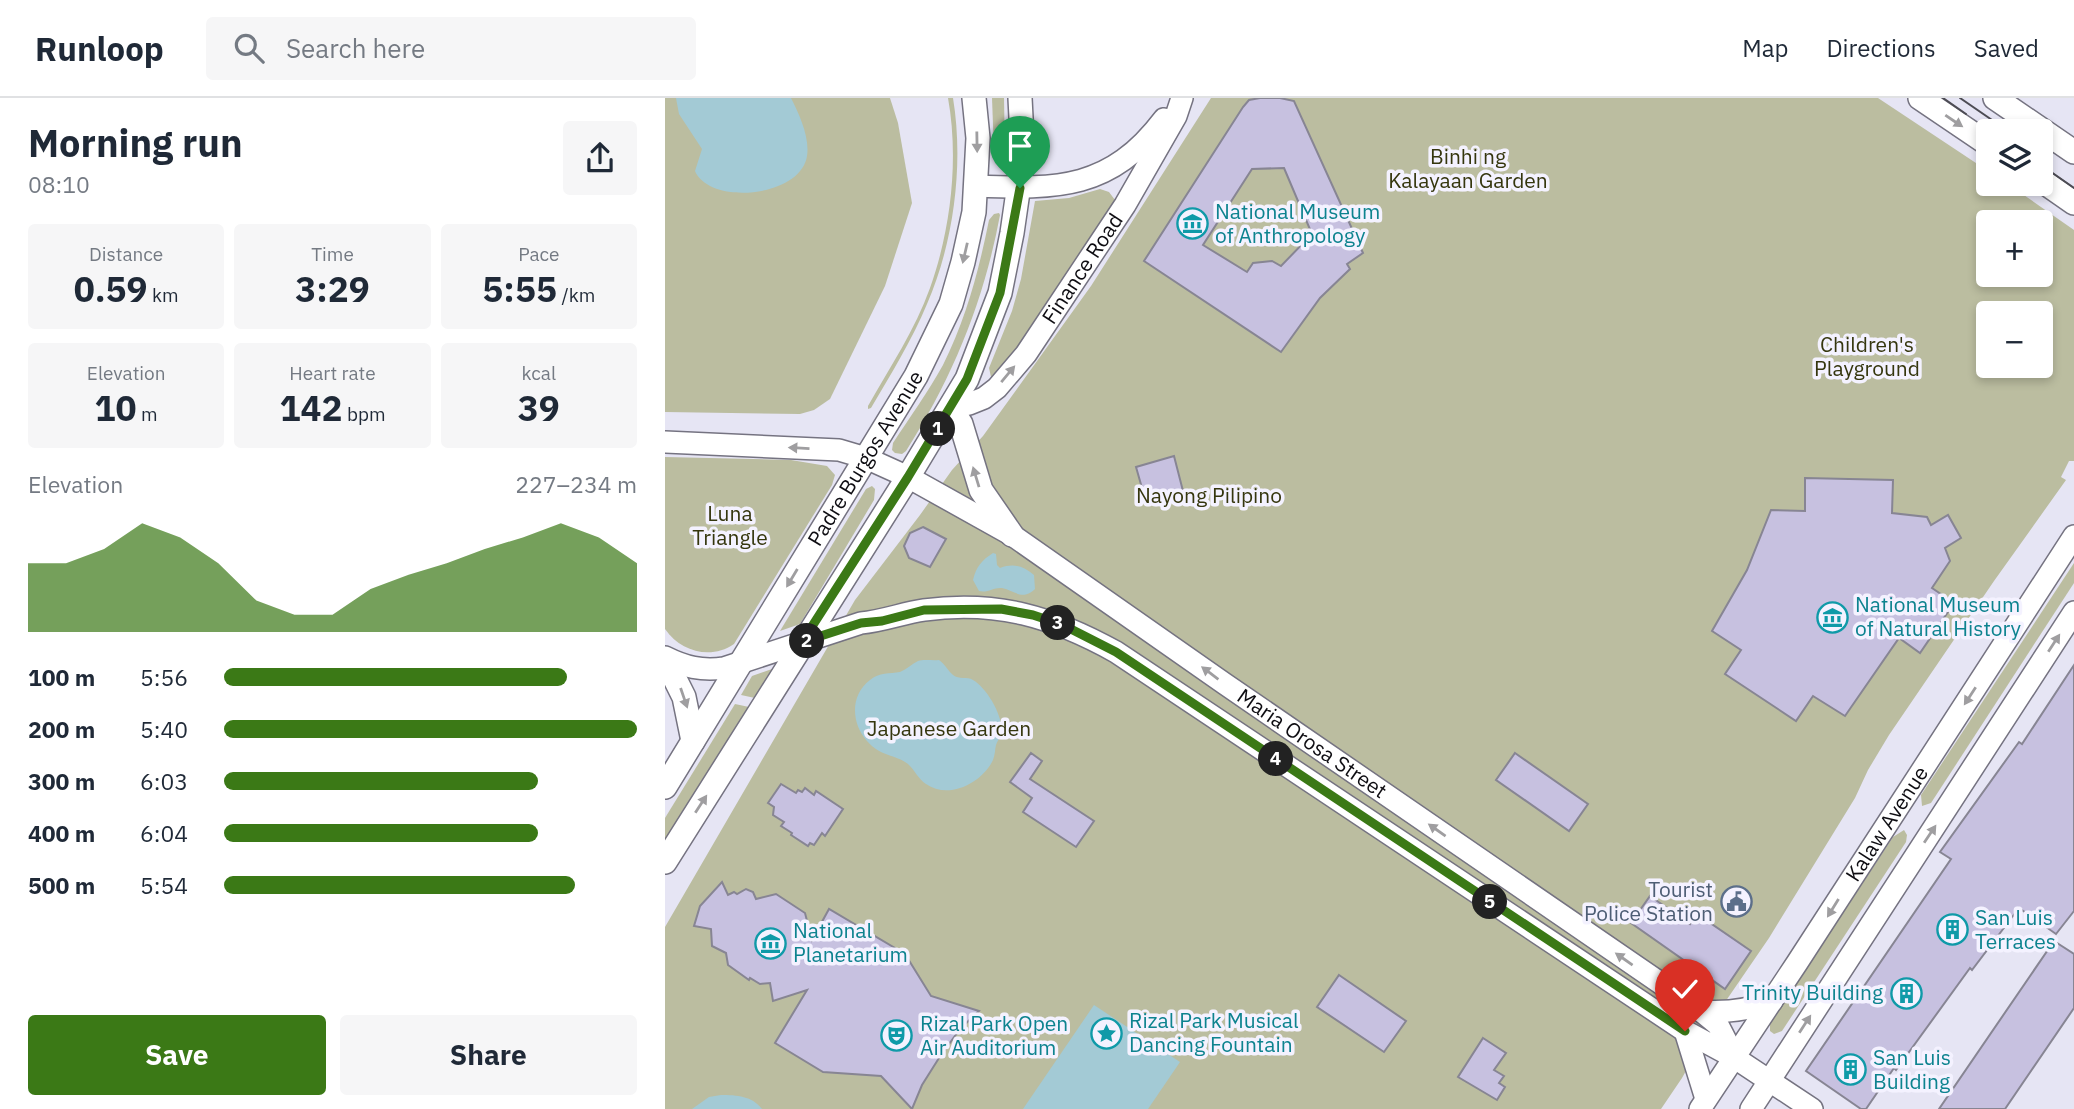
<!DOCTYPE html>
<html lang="en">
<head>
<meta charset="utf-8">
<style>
  body { margin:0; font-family:"IBM Plex Sans",sans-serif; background:#f6f6f7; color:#1f2937; height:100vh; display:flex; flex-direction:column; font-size:26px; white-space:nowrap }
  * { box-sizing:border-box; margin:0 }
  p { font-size:23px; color:#747a83 }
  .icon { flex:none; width:38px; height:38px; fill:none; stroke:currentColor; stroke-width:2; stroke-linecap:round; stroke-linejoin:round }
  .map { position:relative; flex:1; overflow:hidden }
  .panel { display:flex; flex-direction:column; background:#fff; width:665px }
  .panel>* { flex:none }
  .controls { position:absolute; left:1311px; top:21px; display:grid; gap:14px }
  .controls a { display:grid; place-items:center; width:77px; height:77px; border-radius:7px; background:#fff; box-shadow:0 4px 10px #0003; font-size:35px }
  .pin { position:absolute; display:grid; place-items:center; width:60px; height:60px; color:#fff; margin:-72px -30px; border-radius:50% 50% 50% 0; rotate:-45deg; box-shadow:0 0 7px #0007 }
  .pin .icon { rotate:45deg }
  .km { position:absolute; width:35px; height:35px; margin:-18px; border-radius:50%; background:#222; color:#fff; font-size:19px; line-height:35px; text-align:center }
  .round { display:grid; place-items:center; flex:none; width:74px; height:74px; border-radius:7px; background:#f6f6f7 }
  .summary { display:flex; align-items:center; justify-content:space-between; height:119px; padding:0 28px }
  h1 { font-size:38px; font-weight:800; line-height:52px }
  .figures { display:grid; grid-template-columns:repeat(3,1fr); gap:10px; height:119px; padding:7px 28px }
  .figures div { display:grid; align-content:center; border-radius:7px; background:#f6f6f7; text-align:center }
  .figures b { font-size:35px; font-weight:800 }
  .figures small { font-size:19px; font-weight:400 }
  .figures p { font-size:19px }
  .chart { height:196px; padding:14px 28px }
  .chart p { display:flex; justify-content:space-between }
  .chart svg { width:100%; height:126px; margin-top:7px; fill:#3b7916; opacity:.7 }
  .primary-button { display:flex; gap:14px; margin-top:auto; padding:14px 28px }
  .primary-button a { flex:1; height:80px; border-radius:7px; background:#3b7916; color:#fff; font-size:28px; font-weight:800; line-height:80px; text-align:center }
  .primary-button a+a { background:#f6f6f7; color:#1f2937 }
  ul { padding:0 28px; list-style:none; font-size:23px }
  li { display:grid; grid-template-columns:112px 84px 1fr; align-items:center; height:52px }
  li i { height:18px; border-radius:9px; background:#3b7916 }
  header { display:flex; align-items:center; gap:42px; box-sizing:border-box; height:98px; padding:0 35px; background:#fff; border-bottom:2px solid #e0e1e3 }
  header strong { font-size:33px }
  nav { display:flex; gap:38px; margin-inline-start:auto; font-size:24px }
  .search { width:490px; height:63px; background:#f6f6f7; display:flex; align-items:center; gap:18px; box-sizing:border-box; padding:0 24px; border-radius:7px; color:#747a83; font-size:26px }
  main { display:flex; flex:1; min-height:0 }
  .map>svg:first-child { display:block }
  .green { fill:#bbbda0; fill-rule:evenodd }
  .water { fill:#a3cad5 }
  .building { fill:#c7c1e0; stroke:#878593; stroke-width:2; fill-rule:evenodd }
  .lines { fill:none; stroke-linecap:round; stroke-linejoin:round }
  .secondary-casing { stroke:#757381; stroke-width:24 }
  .primary-casing { stroke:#757381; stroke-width:26 }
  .secondary { stroke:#fff; stroke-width:21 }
  .primary { stroke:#fff; stroke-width:23 }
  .tram { stroke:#4d4c54; stroke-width:2 }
  .oneway { fill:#9f9ea0 }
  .route-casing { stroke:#fff; stroke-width:14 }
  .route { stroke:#3b7916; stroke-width:9 }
  .labels { text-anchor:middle; stroke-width:7; stroke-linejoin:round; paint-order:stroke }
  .park-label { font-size:21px; fill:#35360e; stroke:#f4f2ff }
  .culture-label { font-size:21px; fill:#0d838f; stroke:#f4f2ff; text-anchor:start }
  .street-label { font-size:21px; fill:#0e0d12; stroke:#f4f2ff }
  .service-label { font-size:21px; fill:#4e5e75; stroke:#f4f2ff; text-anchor:end }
</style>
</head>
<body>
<header>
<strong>Runloop</strong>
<div class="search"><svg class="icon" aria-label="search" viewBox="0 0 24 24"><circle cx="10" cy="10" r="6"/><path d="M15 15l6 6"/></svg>Search here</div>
<nav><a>Map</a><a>Directions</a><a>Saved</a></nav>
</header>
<main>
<section class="panel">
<div class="summary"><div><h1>Morning run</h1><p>08:10</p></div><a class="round"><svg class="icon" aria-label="share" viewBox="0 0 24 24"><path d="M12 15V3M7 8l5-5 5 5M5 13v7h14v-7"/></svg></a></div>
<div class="figures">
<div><p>Distance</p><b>0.59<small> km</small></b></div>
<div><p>Time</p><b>3:29</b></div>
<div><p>Pace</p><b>5:55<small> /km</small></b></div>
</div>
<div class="figures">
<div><p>Elevation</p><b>10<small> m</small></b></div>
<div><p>Heart rate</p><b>142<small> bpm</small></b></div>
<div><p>kcal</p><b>39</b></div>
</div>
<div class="chart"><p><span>Elevation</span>227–234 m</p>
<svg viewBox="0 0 160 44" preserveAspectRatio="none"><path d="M0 44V20L10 20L20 15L30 6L40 11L50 20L60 33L70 38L80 38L90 29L100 24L110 20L120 15L130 11L140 6L150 11L160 20V44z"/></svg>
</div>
<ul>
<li><b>100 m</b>5:56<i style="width:83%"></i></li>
<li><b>200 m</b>5:40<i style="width:100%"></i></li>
<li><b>300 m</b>6:03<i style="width:76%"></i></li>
<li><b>400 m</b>6:04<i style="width:76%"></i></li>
<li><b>500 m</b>5:54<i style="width:85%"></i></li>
</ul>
<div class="primary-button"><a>Save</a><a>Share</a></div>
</section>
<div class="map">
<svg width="1409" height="1011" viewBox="0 0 1409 1011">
  <rect width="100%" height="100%" fill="#e6e5f4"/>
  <g class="green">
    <path d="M0,0H225L233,25L247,105L220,188L165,301L149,312L135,316L0,314Z"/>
    <path d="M283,0H288C299,66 289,144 262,206C247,242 226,276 206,310L203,311V308C225,269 250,232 265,190C286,131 294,61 283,0Z"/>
    <path d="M327,0H339L340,55L329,54Z"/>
    <path d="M546,0H1213L1323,73V86H1343L1409,132V363H1404L1396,379L1401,382L1329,483L1224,637L1203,672L1190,700L1104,840L1056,910L1017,980L996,1011H0V829L190,502L255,417L287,372L318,338L426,188ZM1323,124H1376V177H1323ZM1323,215H1376V268H1323Z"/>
    <path d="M435,91L444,94L453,106L394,203L329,279H326L324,270L347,213L356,181L370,103L404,100Z"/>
    <path d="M334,115L335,117C319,203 288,279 241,353L237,356L230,355L227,352L228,345C245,319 263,294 278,267C301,221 314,172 324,122L329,116Z"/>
    <path d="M0,359L126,362L162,368L170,377L167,387L69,546C46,562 16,554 0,531Z"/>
    <path d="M207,388L210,391L209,402L135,526L115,533L201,391Z"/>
    <path d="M1409,465V485L1266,705L1257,708L1256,697Z"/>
    <path d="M107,571L90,600L76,597L87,578Z"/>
    <path d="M70,606L84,609L0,747V720Z"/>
    <path d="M1239,732L1242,737L1241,744L1117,933L1109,936L1105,933V926L1228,739Z"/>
  </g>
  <g class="water">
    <path d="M11,0H126C134,16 145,39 142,58C136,99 45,108 30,73L37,51L14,16Z"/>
    <path d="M328,455L331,456L332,467L335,470C349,465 358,468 369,477L370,491C357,503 351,493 337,490C329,489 323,495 314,493L308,482C311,469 317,462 328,455Z"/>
    <path d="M274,562C280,566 283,573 288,577C294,582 302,578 308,582C322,590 340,620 336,637C335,640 332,643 331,647C330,651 330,657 328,662C317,685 284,702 261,686C253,681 250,672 243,666C230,656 216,659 202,643C186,625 185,597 205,582C214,574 225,576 235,574C242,571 247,566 253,563C259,561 268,563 274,562Z"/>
    <path d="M429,907L515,964L483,1011H358Z"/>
    <path d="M56,997C72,997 87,998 97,1011H27L44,999Z"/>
  </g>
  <g class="building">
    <path d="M595,0H615L629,3L698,155L682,166L685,171L655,200L616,254L479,163L578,9L584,2ZM619,70L647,136L616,168L607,163L588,165L582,174L538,147L587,71Z"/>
    <path d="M509,358L518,393L481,404L471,369Z"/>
    <path d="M1140,380L1228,382L1227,415L1262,419L1266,427L1283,417L1296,440L1280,450L1285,463L1267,490L1289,505L1255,555L1234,540L1180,618L1148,598L1131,623L1060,576L1076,552L1047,533L1082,472L1106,412L1140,413Z"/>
    <path d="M258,429L281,441L265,469L244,460L239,448L245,435Z"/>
    <path d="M1409,567V813L1391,836L1354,810L1307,872L1305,870L1231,972L1229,970L1201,1011H1196L1141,973L1286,761L1275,754L1354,644L1357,646Z"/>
    <path d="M366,655L377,663L365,681L429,723L411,749L358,714L367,700L345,684Z"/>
    <path d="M850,655L923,706L904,733L831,682Z"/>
    <path d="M116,686L131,695L133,692L137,694L140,690L149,697L151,693L178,711L160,738L157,735L149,747L145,745L143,748L126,737L127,735L116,728L119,724L108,717L109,709L103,705Z"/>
    <path d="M57,784L63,797L69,794L72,796L81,791L88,794L91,801L111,796L140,815L147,842L164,811L240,856L266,898L314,913L295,931L274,960L257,987L247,1011L216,978L158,974L110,945L142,892L108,903L105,885L95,886L85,880L84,882L63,867L61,855L47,848L46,831L29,828L35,808Z"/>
    <path d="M985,798L1025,826L1032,816L1086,853L1060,891L966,825Z"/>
    <path d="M1389,843L1409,856V910L1340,1011H1274Z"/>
    <path d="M674,877L741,923L719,954L652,909Z"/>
    <path d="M818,940L841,955L829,972L839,978L834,985L840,989L832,1002L793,979Z"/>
  </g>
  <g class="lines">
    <defs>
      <g id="secondary">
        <path d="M311,88C394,91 445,92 499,21"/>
        <path id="s1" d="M286,310L304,306L319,300L332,290L361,256L460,107L511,18L517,0"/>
        <path id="s2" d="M0,344L174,352L201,360L243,379L347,437L560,586L1036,913L1053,927L1070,960"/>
        <path d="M0,559C20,569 36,573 59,570L196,525C218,523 238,515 259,512C332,502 388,519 451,554L1020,933L1070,960L1147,1011"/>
        <path d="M1036,913C1061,915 1084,912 1107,903"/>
        <path d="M1020,933L1041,1001"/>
        <path id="s3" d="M1035,1011L1132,865L1409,438"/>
        <path d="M1086,1011L1409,514"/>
      </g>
      <g id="primary">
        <path d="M1255,0L1323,46"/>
        <path d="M1330,0L1409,54"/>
        <path d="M1376,82L1409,105"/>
        <path d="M286,310L296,326L316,392L347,437"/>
        <path d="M0,561L19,599L28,643"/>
        <path id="s4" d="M0,689L251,278L286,206L298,164L309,114L313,40L309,0"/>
        <path d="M0,764L243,379L302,281L335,195L347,135L358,59L355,0"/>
      </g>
    </defs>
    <use href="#secondary" class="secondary-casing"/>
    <use href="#primary" class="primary-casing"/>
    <use href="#secondary" class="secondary"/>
    <use href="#primary" class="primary"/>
    <g class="tram">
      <path d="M1278,0L1301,16"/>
      <path d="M1295,0L1343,33"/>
      <path d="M1376,67L1409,90"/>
    </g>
  </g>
  <defs><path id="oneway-solid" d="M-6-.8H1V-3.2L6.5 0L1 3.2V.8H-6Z" transform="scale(1.75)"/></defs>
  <g class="oneway">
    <use href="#oneway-solid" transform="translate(1289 23) rotate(34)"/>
    <use href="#oneway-solid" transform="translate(312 44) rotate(89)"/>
    <use href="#oneway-solid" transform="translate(300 155) rotate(103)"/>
    <use href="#oneway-solid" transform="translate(343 276) rotate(-50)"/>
    <use href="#oneway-solid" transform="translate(134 350) rotate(-177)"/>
    <use href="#oneway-solid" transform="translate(311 379) rotate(-107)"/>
    <use href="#oneway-solid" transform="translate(127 480) rotate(121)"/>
    <use href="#oneway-solid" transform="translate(1389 545) rotate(-57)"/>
    <use href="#oneway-solid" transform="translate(545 575) rotate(-143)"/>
    <use href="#oneway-solid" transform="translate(1305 598) rotate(123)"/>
    <use href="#oneway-solid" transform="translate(19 600) rotate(71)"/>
    <use href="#oneway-solid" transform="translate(36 706) rotate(-57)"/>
    <use href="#oneway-solid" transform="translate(772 732) rotate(-145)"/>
    <use href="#oneway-solid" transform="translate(1265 736) rotate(-56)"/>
    <use href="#oneway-solid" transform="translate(1168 810) rotate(122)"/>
    <use href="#oneway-solid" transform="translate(959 861) rotate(-145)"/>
    <use href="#oneway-solid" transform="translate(1140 926) rotate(-57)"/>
  </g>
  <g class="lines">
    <defs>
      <path id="route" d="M355,90L335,195L302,281L243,379L137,544L196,525L217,523L259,512L336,511L368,517L398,527L451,554L1020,933"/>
    </defs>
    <use href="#route" class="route-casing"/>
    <use href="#route" class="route"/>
  </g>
  <defs>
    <symbol id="museum-ring" viewBox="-11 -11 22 22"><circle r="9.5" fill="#f4f2ff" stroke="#0f9aa8" stroke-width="1.5"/><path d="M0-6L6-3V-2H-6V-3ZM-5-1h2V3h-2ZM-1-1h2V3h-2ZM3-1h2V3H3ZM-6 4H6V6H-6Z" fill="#0f9aa8"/></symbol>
    <symbol id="civic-ring" viewBox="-11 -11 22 22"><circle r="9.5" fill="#f4f2ff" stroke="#5c6f8a" stroke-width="1.5"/><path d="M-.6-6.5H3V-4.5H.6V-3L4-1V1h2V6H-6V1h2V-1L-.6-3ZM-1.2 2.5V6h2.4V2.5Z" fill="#5c6f8a"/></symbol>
    <symbol id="building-ring" viewBox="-11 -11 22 22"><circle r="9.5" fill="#f4f2ff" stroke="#0f9aa8" stroke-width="1.5"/><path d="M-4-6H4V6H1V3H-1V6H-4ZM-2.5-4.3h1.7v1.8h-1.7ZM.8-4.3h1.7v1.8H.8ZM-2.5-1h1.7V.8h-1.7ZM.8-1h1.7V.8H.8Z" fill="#0f9aa8"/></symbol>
    <symbol id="sight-ring" viewBox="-11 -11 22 22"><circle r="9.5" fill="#f4f2ff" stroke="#0f9aa8" stroke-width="1.5"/><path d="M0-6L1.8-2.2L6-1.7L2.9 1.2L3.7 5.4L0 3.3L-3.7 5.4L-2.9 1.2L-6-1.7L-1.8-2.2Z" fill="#0f9aa8"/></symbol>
    <symbol id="theatre-ring" viewBox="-11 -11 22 22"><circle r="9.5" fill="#f4f2ff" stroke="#0f9aa8" stroke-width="1.5"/><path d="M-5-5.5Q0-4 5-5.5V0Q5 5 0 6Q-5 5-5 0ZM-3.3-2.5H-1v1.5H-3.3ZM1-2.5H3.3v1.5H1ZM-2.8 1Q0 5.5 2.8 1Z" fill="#0f9aa8"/></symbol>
  </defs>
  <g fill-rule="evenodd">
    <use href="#museum-ring" x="510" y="108" width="35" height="35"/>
    <use href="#museum-ring" x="1150" y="502" width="35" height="35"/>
    <use href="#civic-ring" x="1054" y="786" width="35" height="35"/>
    <use href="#building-ring" x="1270" y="814" width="35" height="35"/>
    <use href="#museum-ring" x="88" y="828" width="35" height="35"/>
    <use href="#building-ring" x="1224" y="878" width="35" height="35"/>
    <use href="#sight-ring" x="424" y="918" width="35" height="35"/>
    <use href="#theatre-ring" x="214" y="920" width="35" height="35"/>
    <use href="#building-ring" x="1168" y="954" width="35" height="35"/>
  </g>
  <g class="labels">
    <g class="park-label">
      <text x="803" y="66">Binhi ng<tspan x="803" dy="24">Kalayaan Garden</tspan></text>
      <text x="1202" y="254">Children's<tspan x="1202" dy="24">Playground</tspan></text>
      <text x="544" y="405">Nayong Pilipino</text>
      <text x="65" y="423">Luna<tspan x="65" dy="24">Triangle</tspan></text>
      <text x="284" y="638">Japanese Garden</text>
    </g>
    <g class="culture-label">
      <text x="550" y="121">National Museum<tspan x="550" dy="24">of Anthropology</tspan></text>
      <text x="1190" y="514">National Museum<tspan x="1190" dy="24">of Natural History</tspan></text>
      <text x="1310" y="827">San Luis<tspan x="1310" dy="24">Terraces</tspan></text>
      <text x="128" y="840">National<tspan x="128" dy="24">Planetarium</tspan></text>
      <text x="1218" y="902" text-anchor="end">Trinity Building</text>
      <text x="464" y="930">Rizal Park Musical<tspan x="464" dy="24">Dancing Fountain</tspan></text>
      <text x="255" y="933">Rizal Park Open<tspan x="255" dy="24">Air Auditorium</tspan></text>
      <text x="1208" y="967">San Luis<tspan x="1208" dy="24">Building</tspan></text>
    </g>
    <g class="street-label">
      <text dy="7" stroke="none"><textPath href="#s1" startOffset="198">Finance Road</textPath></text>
      <text dy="7" stroke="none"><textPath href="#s4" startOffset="385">Padre Burgos Avenue</textPath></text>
      <text dy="7" stroke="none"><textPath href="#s2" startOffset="733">Maria Orosa Street</textPath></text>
      <text dy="7" stroke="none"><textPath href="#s3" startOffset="341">Kalaw Avenue</textPath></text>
    </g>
    <g class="service-label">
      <text x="1048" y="799">Tourist<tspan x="1048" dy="24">Police Station</tspan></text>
    </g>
  </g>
</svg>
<div class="controls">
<a><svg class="icon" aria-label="layers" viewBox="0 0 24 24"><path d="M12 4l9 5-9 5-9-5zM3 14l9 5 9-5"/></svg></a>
<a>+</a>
<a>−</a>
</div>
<div class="pin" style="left:355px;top:90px;background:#1e9e55"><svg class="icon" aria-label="arrive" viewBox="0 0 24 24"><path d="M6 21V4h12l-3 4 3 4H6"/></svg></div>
<div class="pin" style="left:1020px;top:933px;background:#d93025"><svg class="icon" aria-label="check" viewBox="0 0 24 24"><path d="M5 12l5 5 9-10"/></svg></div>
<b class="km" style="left:273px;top:331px">1</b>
<b class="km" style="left:142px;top:543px">2</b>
<b class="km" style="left:393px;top:525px">3</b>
<b class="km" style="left:611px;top:661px">4</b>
<b class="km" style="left:825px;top:804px">5</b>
</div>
</main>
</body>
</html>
